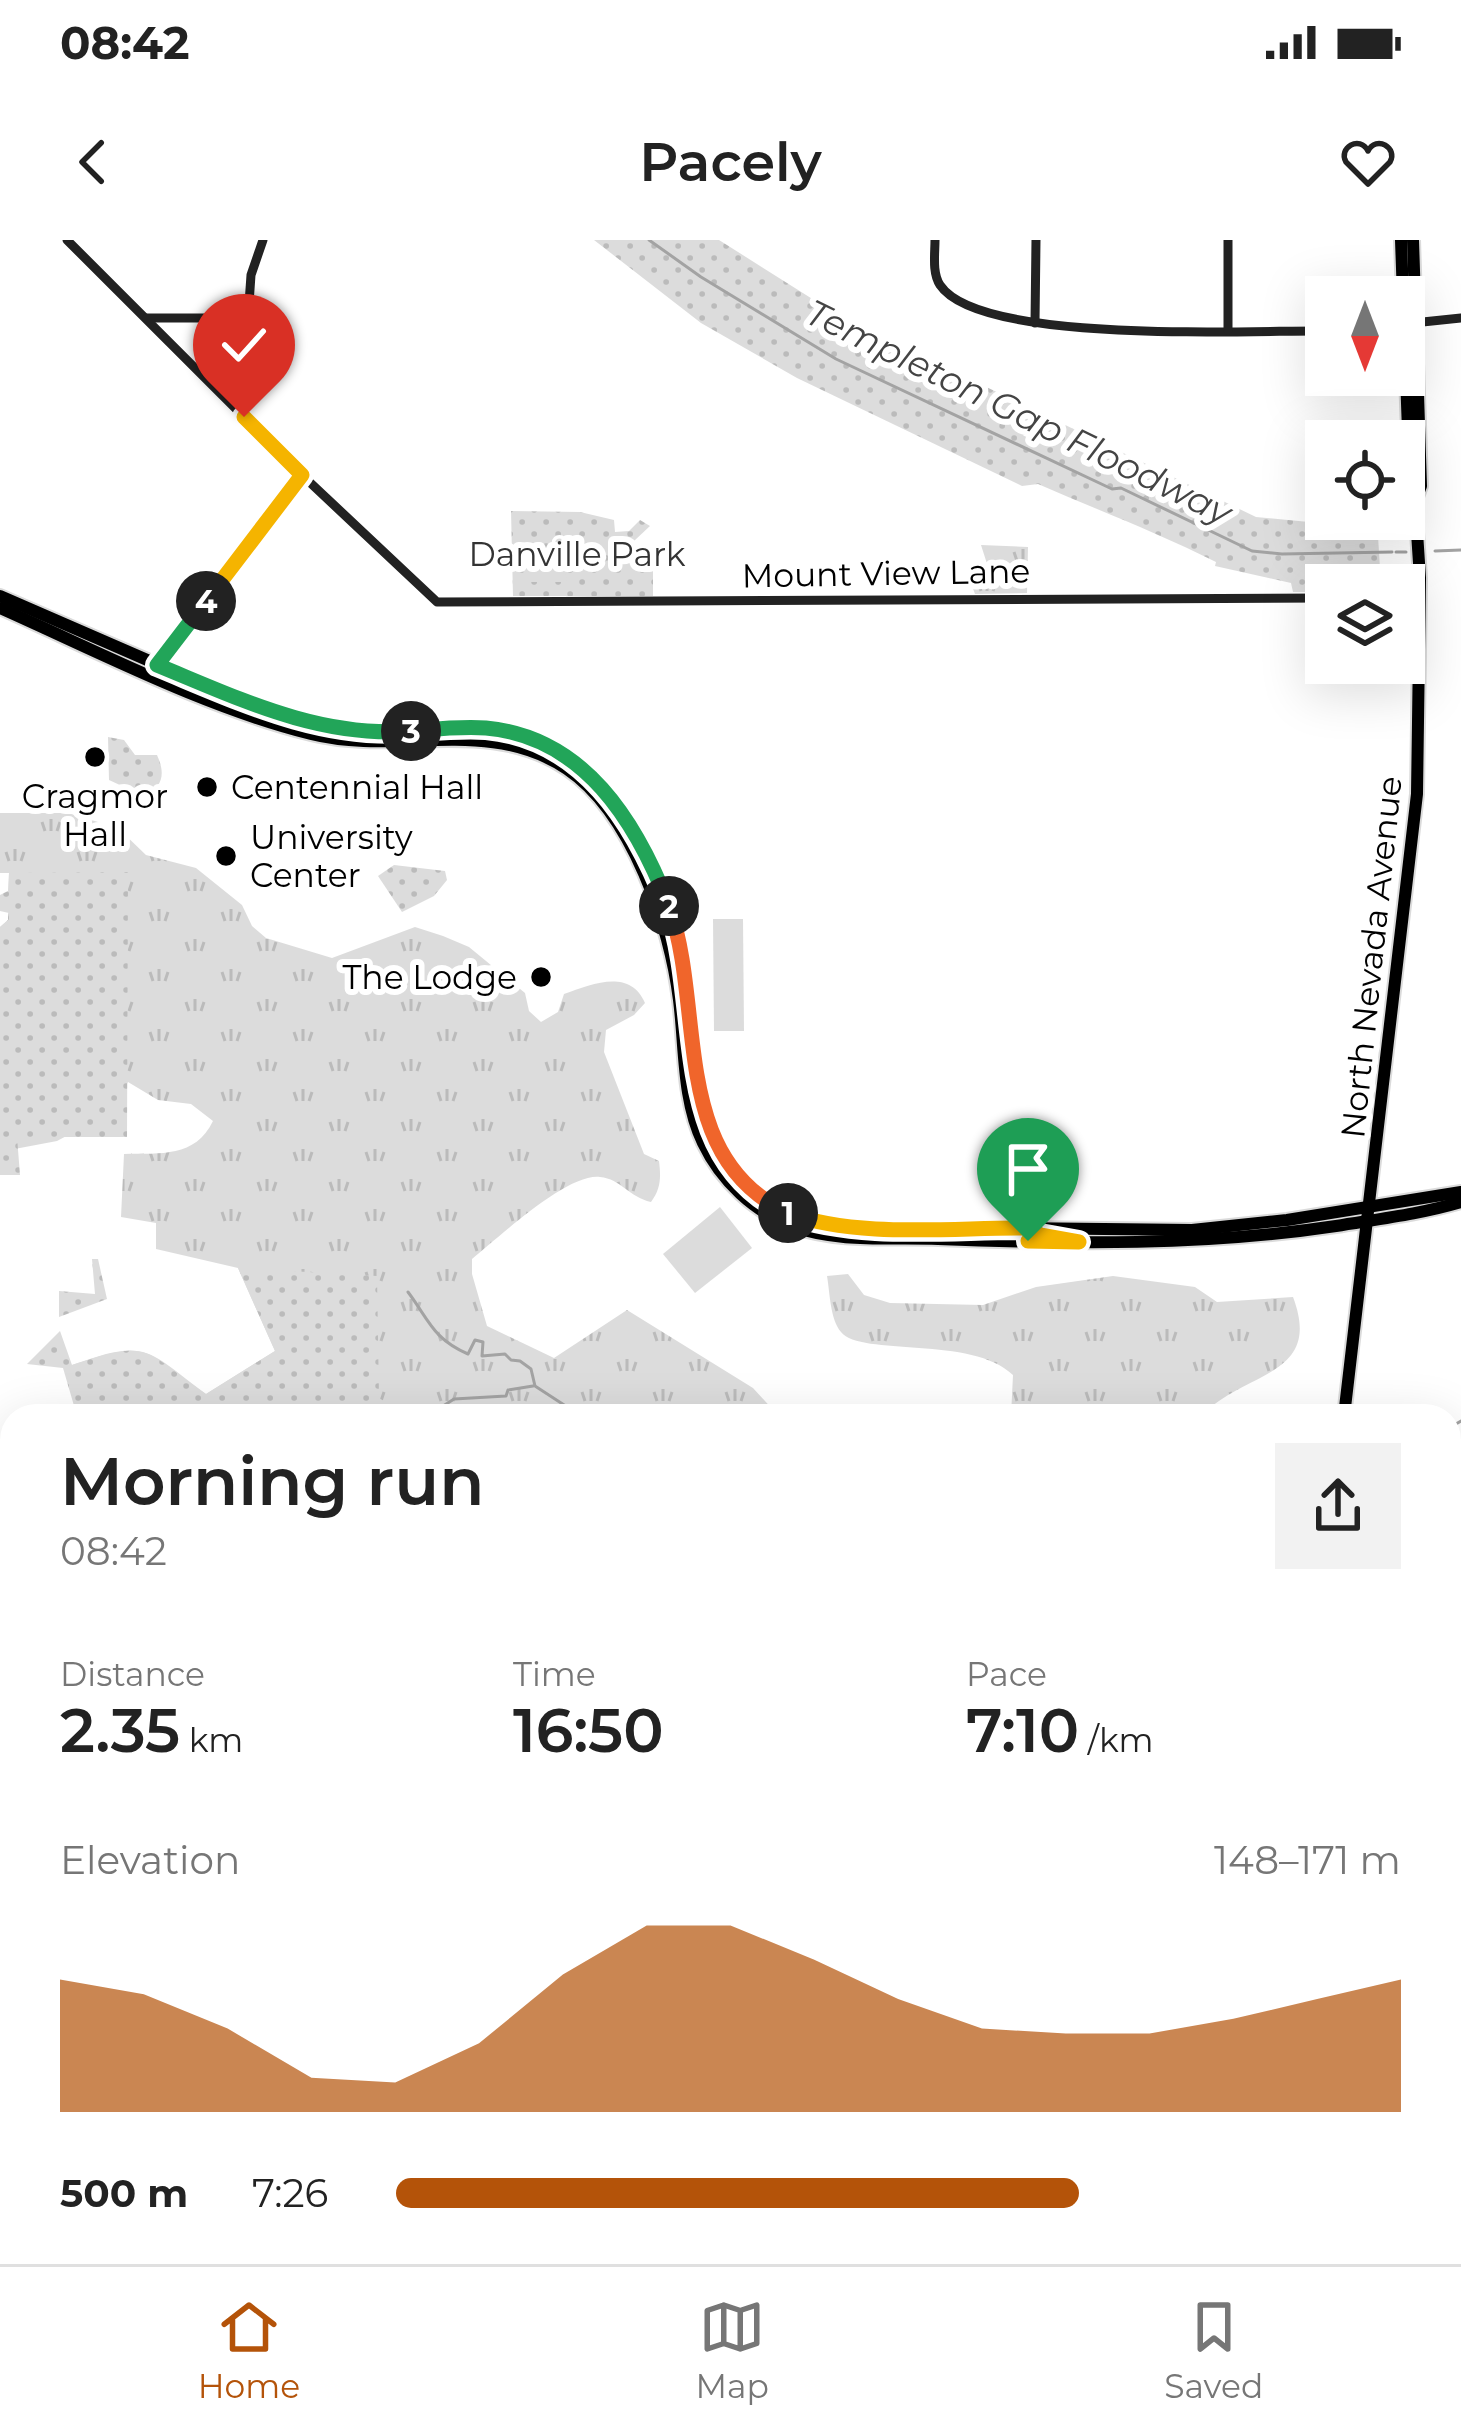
<!DOCTYPE html>
<html lang="en">
<head>
<meta charset="utf-8">
<style>
  body { margin:0; font-family:Montserrat,sans-serif; background:#f2f2f2; color:#222; height:100vh; display:flex; flex-direction:column; font-size:45px; white-space:nowrap }
  * { box-sizing:border-box; margin:0 }
  p { font-size:39px; color:#767676 }
  .icon { flex:none; width:66px; height:66px; fill:none; stroke:currentColor; stroke-width:2; stroke-linecap:round; stroke-linejoin:round }
  .map { position:relative; flex:1; overflow:hidden }
  .drawer { position:absolute; left:0px; top:1164px; width:1461px; height:861px; display:flex; flex-direction:column; background:#fff; border-radius:36px 36px 0 0; box-shadow:0 12px 48px #0002 }
  .drawer>* { flex:none }
  .needle { width:78px; rotate:180deg }
  .fabs { position:absolute; left:1305px; top:36px; display:grid; gap:24px }
  .fabs a { display:grid; place-items:center; width:120px; height:120px; border-radius:0px; background:#fff; box-shadow:0 12px 48px #0002; font-size:60px }
  .pin { position:absolute; display:grid; place-items:center; width:102px; height:102px; color:#fff; margin:-123px -51px; border-radius:50% 50% 50% 0; rotate:-45deg; box-shadow:0 0 12px #0007 }
  .pin .icon { rotate:45deg }
  .km { position:absolute; width:60px; height:60px; margin:-30px; border-radius:50%; background:#222; color:#fff; font-size:33px; line-height:60px; text-align:center }
  .round { display:grid; place-items:center; flex:none; width:126px; height:126px; border-radius:0px; background:#f2f2f2 }
  .overview { display:flex; align-items:center; justify-content:space-between; height:204px; padding:0 60px }
  h1 { font-size:66px; font-weight:600; line-height:90px }
  .figures { display:grid; grid-template-columns:repeat(3,1fr); gap:18px; height:204px; padding:12px 60px }
  .figures div { display:grid; align-content:center }
  .figures b { font-size:60px; font-weight:600 }
  .figures small { font-size:33px; font-weight:400 }
  .figures p { font-size:33px }
  .chart { height:336px; padding:24px 60px }
  .chart p { display:flex; justify-content:space-between }
  .chart svg { width:100%; height:216px; margin-top:12px; fill:#b45309; opacity:.7 }
  ul { padding:0 60px; list-style:none; font-size:39px }
  li { display:grid; grid-template-columns:192px 144px 1fr; align-items:center; height:90px }
  li i { height:30px; border-radius:15px; background:#b45309 }
  .status { display:flex; justify-content:space-between; align-items:center; height:84px; padding:0 60px; background:#fff; direction:ltr }
  .status svg { height:33px; fill:currentColor }
  header { display:flex; justify-content:space-between; align-items:center; height:156px; padding:0 60px; background:#fff; font-size:54px; font-weight:600 }
  .menu { display:flex; justify-content:space-around; align-items:center; height:168px; border-top:3px solid #e0e0e0; background:#fff; font-size:33px; color:#767676 }
  .menu a { display:grid; justify-items:center; gap:6px }
  .menu .selected { color:#b45309 }
  .map>svg:first-child { display:block }
  .grass { fill:url(#grass-tufts) }
  .park { fill:url(#park-dots) }
  .pitch { fill:#dcdcdc }
  .lines { fill:none; stroke-linecap:round; stroke-linejoin:round }
  .stream { stroke:#a3a3a3; stroke-width:3 }
  .primary-casing { stroke:#dbdbdb; stroke-width:16 }
  .secondary { stroke:#222; stroke-width:9 }
  .primary { stroke:#000; stroke-width:12 }
  .split-1-casing { stroke:#fff; stroke-width:24 }
  .split-2-casing { stroke:#fff; stroke-width:24 }
  .split-3-casing { stroke:#fff; stroke-width:24 }
  .split-4-casing { stroke:#fff; stroke-width:24 }
  .split-5-casing { stroke:#fff; stroke-width:24 }
  .split-1 { stroke:#f5b400; stroke-width:15 }
  .split-2 { stroke:#f0652b; stroke-width:15 }
  .split-3 { stroke:#22a559; stroke-width:15 }
  .split-4 { stroke:#22a559; stroke-width:15 }
  .split-5 { stroke:#f5b400; stroke-width:15 }
  .poi-dot { fill:#000; stroke:#fff; stroke-width:4.5 }
  .labels { text-anchor:middle; stroke-width:12; stroke-linejoin:round; paint-order:stroke }
  .park-label { font-size:33px; fill:#333; stroke:#fff }
  .street-label { font-size:33px; fill:#000; stroke:#fff }
  .poi-label { font-size:33px; fill:#000; stroke:#fff; text-anchor:start }
  .water-label { font-size:36px; font-style:italic; fill:#444; stroke:#fff }
</style>
</head>
<body>
<div class="status"><b>08:42</b><svg viewBox="0 0 49 12"><path d="M0 12V9h3v3zM5 12V6h3v6zM10 12V3h3v9zM15 12V0h3v12zM26 1h20v11H26zM47 4h2v5h-2z"/></svg></div>
<header><svg class="icon" aria-label="back" viewBox="0 0 24 24"><path d="M15 5l-7 7 7 7"/></svg>Pacely<svg class="icon" aria-label="heart" viewBox="0 0 24 24"><path d="M12 20l-8-8c-3-5 5-10 8-4 3-6 11-1 8 4z"/></svg></header>
<div class="map">
<svg width="1461" height="2024" viewBox="0 0 1461 2024">
  <defs>
    <pattern id="grass-tufts" width="24" height="20" patternUnits="userSpaceOnUse" patternTransform="scale(3)"><rect width="24" height="20" fill="#dcdcdc"/><path d="M3 7l-1-3M5 7V3M7 7l1-3M15 17l-1-3M17 17v-4M19 17l1-3" fill="none" stroke="#bbb"/></pattern>
    <pattern id="park-dots" width="8" height="8" patternUnits="userSpaceOnUse" patternTransform="scale(3)"><rect width="8" height="8" fill="#dcdcdc"/><path d="M2 2h.1M6 6h.1" fill="none" stroke="#bbb" stroke-width="1.8" stroke-linecap="round"/></pattern>
  </defs>
  <rect width="100%" height="100%" fill="#fff"/>
  <g class="grass">
    <path d="M981,305L1028,307L1027,353L975,354L972,346L993,340L994,346L1008,344L1006,330H989Z"/>
    <path d="M0,573H68L118,588L146,615L196,628L242,665L252,686L266,698L332,718L415,687L443,696L469,707L525,753L529,771L541,782L558,772L564,754C592,744 630,728 645,763L634,775L606,790L604,812L644,914L659,921C661,937 661,949 651,962C629,957 621,939 600,937C567,933 498,998 472,1019V1034L487,1086L554,1118L627,1070L753,1148L776,1173L547,1166L543,1176H77L72,1125C147,1098 146,1109 206,1154L275,1111L238,1028L156,1009V983L121,977L124,914C161,913 195,918 213,881L191,864L158,860L128,842L113,871L57,901L4,911L0,687L8,680L9,633H0Z"/>
    <path d="M848,1034L864,1055L890,1063L983,1065L1036,1047L1113,1036L1195,1047L1217,1062L1293,1057C1321,1131 1256,1131 1212,1166L1220,1176L1242,1166L1282,1171V1176H1011L1013,1135C972,1095 861,1117 841,1092C830,1079 830,1053 827,1036Z"/>
    <path d="M456,2013H1148L1145,2024H460Z"/>
  </g>
  <g class="park">
    <path d="M594,0H719L841,77L1256,277L1309,282L1349,280L1367,296H1378L1381,345H1326V352H1293L1291,343L1215,326L1216,322C1158,293 1098,270 1038,244L1022,246L797,138L701,83Z"/>
    <path d="M511,271L580,272L614,280L615,292L629,291L640,280L650,286L634,301L659,330L653,331V356H513Z"/>
    <path d="M108,497L124,500L135,515H157C166,535 162,545 146,557L109,540Z"/>
    <path d="M394,625L445,631L447,640L434,656L402,672L378,636Z"/>
    <path d="M128,632L127,897H17L20,935H0V687L8,680L9,673L0,671V655L8,651L9,633Z"/>
    <path d="M92,1019H98L107,1059L59,1077V1051L95,1054Z"/>
    <path d="M238,1028L377,1036L379,1158L409,1176H77L63,1128L27,1124L60,1091L72,1125C152,1098 142,1110 206,1154L275,1111Z"/>
    <path d="M0,1509L12,1527V1841L0,1837Z"/>
    <path d="M137,2013H255L267,2024H137Z"/>
  </g>
  <g class="pitch">
    <path d="M522,301C546,304 563,318 567,342H524Z"/>
    <path d="M713,679H743L744,791H714Z"/>
    <path d="M720,967L752,1008L695,1053L663,1014Z"/>
  </g>
  <g class="lines">
    <g class="stream">
      <path d="M649,0L701,37L836,119L1112,249L1121,248L1252,311L1282,314L1392,312"/>
      <path d="M1435,311L1461,310"/>
      <path d="M1396,312H1406"/>
      <path d="M408,1052C429,1080 433,1099 468,1114L475,1100L483,1102L482,1116L505,1114L511,1120L520,1121L531,1129L535,1146L581,1176"/>
      <path d="M440,1168L454,1159L506,1156L508,1150L533,1146"/>
      <path d="M1449,1188L1461,1181"/>
      <path d="M1449,1937L1461,1939"/>
      <path d="M1426,2013L1436,2024"/>
      <path d="M1416,2024L1420,2013"/>
    </g>
    <defs>
      <g id="primary">
        <path d="M1401,0L1403,57"/>
        <path d="M1413,0L1421,246L1415,262"/>
        <path d="M0,356L253,466L351,490L399,492L469,487L508,491L549,506L594,537L626,579L671,673L686,735L700,861L713,899L747,945L792,974L850,986L1192,990L1287,980L1461,952"/>
        <path d="M0,368C99,412 206,468 311,494C398,516 488,476 567,529C632,573 670,686 679,760C685,807 682,859 703,903C721,941 754,972 794,987C839,1003 891,997 938,999C1072,1004 1203,1006 1336,986C1378,979 1421,974 1461,962"/>
        <path d="M1344,1176L1417,554L1420,338L1415,262L1410,247L1404,79"/>
        <path d="M1237,2024L1238,2013"/>
      </g>
    </defs>
    <use href="#primary" class="primary-casing"/>
    <g class="secondary">
      <path d="M67,0L302,235L437,362L1326,358"/>
      <path d="M935,0C935,14 932,33 940,45C980,105 1253,90 1326,91"/>
      <path d="M147,78H248L251,35L263,0"/>
      <path d="M1035,83L1036,0"/>
      <path d="M1413,83L1461,78"/>
      <path d="M1228,90V0"/>
      <path d="M157,425L302,235"/>
      <path d="M1182,2013L1186,2024"/>
      <path d="M1193,2013L1196,2024"/>
    </g>
    <use href="#primary" class="primary"/>
  </g>
  <g class="lines">
    <defs>
      <path id="split-1" d="M788,973C858,999 955,987 1030,988L1040,995L1079,1002L1028,1001"/>
      <path id="split-2" d="M669,666C706,770 668,917 788,973"/>
      <path id="split-3" d="M411,491C436,489 461,486 486,488C584,497 636,581 669,666"/>
      <path id="split-4" d="M206,361L157,425C240,459 319,498 411,491"/>
      <path id="split-5" d="M206,361L302,235L244,177"/>
    </defs>
    <use href="#split-1" class="split-1-casing"/>
    <use href="#split-2" class="split-2-casing"/>
    <use href="#split-3" class="split-3-casing"/>
    <use href="#split-4" class="split-4-casing"/>
    <use href="#split-5" class="split-5-casing"/>
    <use href="#split-1" class="split-1"/>
    <use href="#split-2" class="split-2"/>
    <use href="#split-3" class="split-3"/>
    <use href="#split-4" class="split-4"/>
    <use href="#split-5" class="split-5"/>
  </g>
  <g class="poi-dot">
    <circle cx="95" cy="517" r="12"/>
    <circle cx="207" cy="547" r="12"/>
    <circle cx="226" cy="616" r="12"/>
    <circle cx="541" cy="737" r="12"/>
  </g>
  <g class="labels">
    <g class="park-label">
      <text x="577" y="326">Danville Park</text>
    </g>
    <g class="street-label">
      <text transform="translate(886 333) rotate(-1)" y="12">Mount View Lane</text>
      <text transform="translate(1371 717) rotate(-84)" y="12">North Nevada Avenue</text>
    </g>
    <g class="poi-label">
      <text x="231" y="559">Centennial Hall</text>
      <text x="95" y="568" text-anchor="middle">Cragmor<tspan x="95" dy="38">Hall</tspan></text>
      <text x="250" y="609">University<tspan x="250" dy="38">Center</tspan></text>
      <text x="517" y="749" text-anchor="end">The Lodge</text>
    </g>
    <g class="water-label">
      <text transform="translate(1019 172) rotate(26)" y="13">Templeton Gap Floodway</text>
    </g>
  </g>
</svg>
<div class="fabs">
<a><svg class="needle" viewBox="-14 -14 28 28"><path d="M0-13l5 13h-10z" fill="#e53935"/><path d="M0 13l5-13h-10z" fill="#767676"/></svg></a>
<a><svg class="icon" aria-label="locate" viewBox="0 0 24 24"><circle cx="12" cy="12" r="6"/><path d="M12 2v4M12 18v4M2 12h4M18 12h4"/></svg></a>
<a><svg class="icon" aria-label="layers" viewBox="0 0 24 24"><path d="M12 4l9 5-9 5-9-5zM3 14l9 5 9-5"/></svg></a>
</div>
<div class="pin" style="left:1028px;top:1001px;background:#1e9e55"><svg class="icon" aria-label="arrive" viewBox="0 0 24 24"><path d="M6 21V4h12l-3 4 3 4H6"/></svg></div>
<div class="pin" style="left:244px;top:177px;background:#d93025"><svg class="icon" aria-label="check" viewBox="0 0 24 24"><path d="M5 12l5 5 9-10"/></svg></div>
<b class="km" style="left:788px;top:973px">1</b>
<b class="km" style="left:669px;top:666px">2</b>
<b class="km" style="left:411px;top:491px">3</b>
<b class="km" style="left:206px;top:361px">4</b>
<section class="drawer">
<div class="overview"><div><h1>Morning run</h1><p>08:42</p></div><a class="round"><svg class="icon" aria-label="share" viewBox="0 0 24 24"><path d="M12 15V3M7 8l5-5 5 5M5 13v7h14v-7"/></svg></a></div>
<div class="figures">
<div><p>Distance</p><b>2.35<small> km</small></b></div>
<div><p>Time</p><b>16:50</b></div>
<div><p>Pace</p><b>7:10<small> /km</small></b></div>
</div>
<div class="chart"><p><span>Elevation</span>148–171 m</p>
<svg viewBox="0 0 160 44" preserveAspectRatio="none"><path d="M0 44V17L10 20L20 27L30 37L40 38L50 30L60 16L70 6L80 6L90 13L100 21L110 27L120 28L130 28L140 25L150 21L160 17V44z"/></svg>
</div>
<ul>
<li><b>500 m</b>7:26<i style="width:68%"></i></li>
</ul>
</section>
</div>
<nav class="menu">
<a class="selected"><svg class="icon" aria-label="home" viewBox="0 0 24 24"><path d="M3 11l9-7 9 7M6 9v11h12V9"/></svg>Home</a>
<a><svg class="icon" aria-label="map" viewBox="0 0 24 24"><path d="M3 6l6-2 6 2 6-2v14l-6 2-6-2-6 2zM9 4v14M15 6v14"/></svg>Map</a>
<a><svg class="icon" aria-label="saved" viewBox="0 0 24 24"><path d="M7 4h10v16l-5-4-5 4z"/></svg>Saved</a>
</nav>
</body>
</html>
